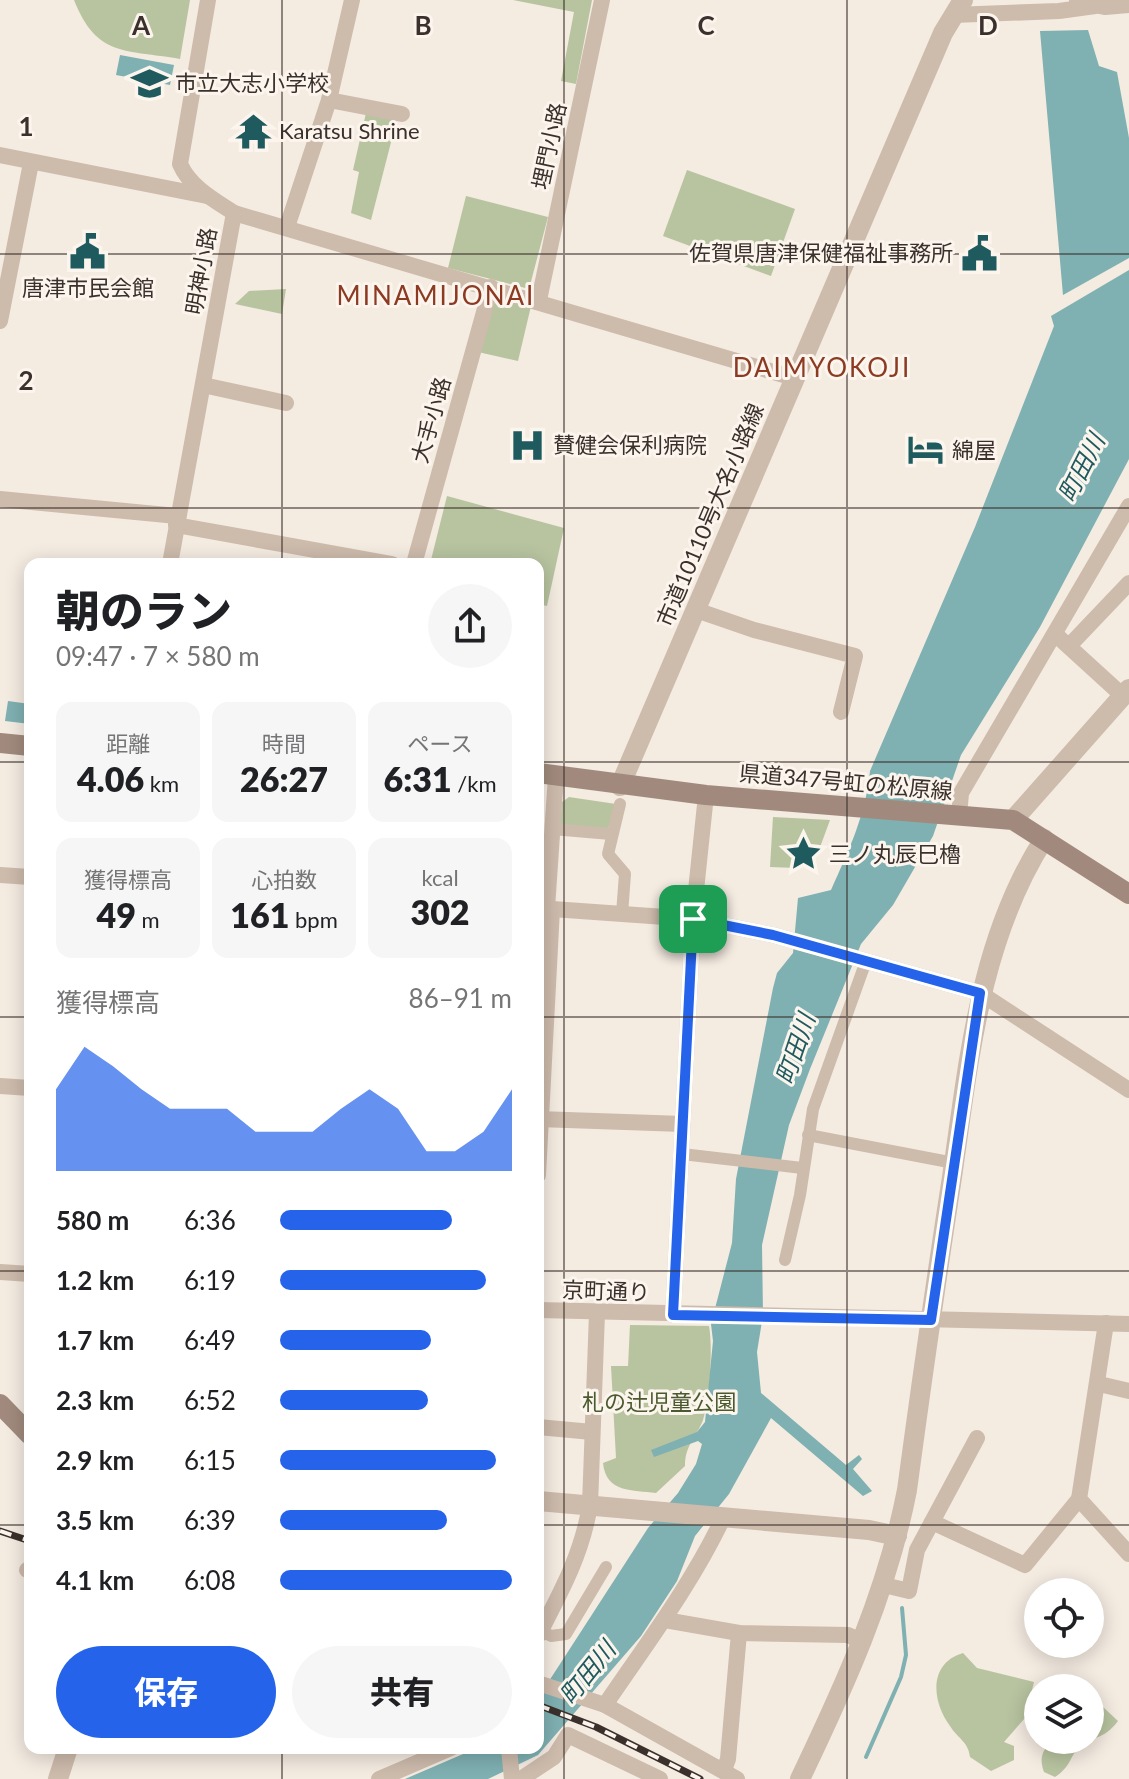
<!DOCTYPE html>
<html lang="ja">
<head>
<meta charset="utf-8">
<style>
  body { margin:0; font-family:Lato,"Noto Sans JP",sans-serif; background:#f6f6f6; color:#202124; height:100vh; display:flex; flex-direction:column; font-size:30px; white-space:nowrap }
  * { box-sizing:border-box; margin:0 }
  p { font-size:26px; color:#757577 }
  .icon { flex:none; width:44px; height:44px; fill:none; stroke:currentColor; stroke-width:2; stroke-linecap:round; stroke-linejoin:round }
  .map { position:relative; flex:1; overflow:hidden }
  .sheet { position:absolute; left:24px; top:558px; width:520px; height:1196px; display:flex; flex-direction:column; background:#fff; border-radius:16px; box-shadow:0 4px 20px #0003 }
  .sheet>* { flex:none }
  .buttons { position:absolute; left:1024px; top:1578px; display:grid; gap:16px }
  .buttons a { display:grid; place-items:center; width:80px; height:80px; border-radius:50%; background:#fff; box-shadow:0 4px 20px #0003; font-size:40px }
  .pin { position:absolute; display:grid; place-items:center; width:68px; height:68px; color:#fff; margin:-34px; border-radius:16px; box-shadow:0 4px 12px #0006 }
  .round { display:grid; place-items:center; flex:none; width:84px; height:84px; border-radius:42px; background:#f6f6f6 }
  .headline { display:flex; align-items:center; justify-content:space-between; height:136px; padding:0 32px }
  h1 { font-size:44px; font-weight:800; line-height:60px }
  .stats { display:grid; grid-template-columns:repeat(3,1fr); gap:12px; height:136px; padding:8px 32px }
  .stats div { display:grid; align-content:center; border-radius:16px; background:#f6f6f6; text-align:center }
  .stats b { font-size:34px; font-weight:800 }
  .stats small { font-size:22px; font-weight:400 }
  .stats p { font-size:22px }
  .chart { height:224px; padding:16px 32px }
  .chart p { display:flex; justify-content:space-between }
  .chart svg { width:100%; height:144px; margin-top:8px; fill:#2563eb; opacity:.7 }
  .primary-button { display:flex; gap:16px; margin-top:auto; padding:16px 32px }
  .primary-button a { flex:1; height:92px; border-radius:48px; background:#2563eb; color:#fff; font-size:32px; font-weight:800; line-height:92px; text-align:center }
  .primary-button a+a { background:#f6f6f6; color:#202124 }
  ul { padding:0 32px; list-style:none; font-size:26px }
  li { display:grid; grid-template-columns:128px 96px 1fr; align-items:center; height:60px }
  li i { height:20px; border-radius:10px; background:#2563eb }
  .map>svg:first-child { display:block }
  .green { fill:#b8c4a0 }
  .water { fill:#7fb0b2 }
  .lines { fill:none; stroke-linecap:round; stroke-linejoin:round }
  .stream { stroke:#7fb0b2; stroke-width:4 }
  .pedestrian { stroke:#cdbbac; stroke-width:12 }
  .minor { stroke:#cdbbac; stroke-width:16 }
  .tertiary { stroke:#cdbbac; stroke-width:20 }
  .secondary { stroke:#a18a7d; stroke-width:20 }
  .rail-casing { stroke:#3b302b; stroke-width:7 }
  .rail { stroke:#fbf5ee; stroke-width:4; stroke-dasharray:12; stroke-linecap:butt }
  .route-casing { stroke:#fff; stroke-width:16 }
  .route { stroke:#2563eb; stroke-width:10 }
  .grid { fill:none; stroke:#3b302b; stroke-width:2; stroke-opacity:0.55 }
  .labels { text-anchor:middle; stroke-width:6; stroke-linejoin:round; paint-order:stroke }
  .poi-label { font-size:22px; fill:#3b302b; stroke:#fbf5ee; text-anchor:start }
  .street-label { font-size:22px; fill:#3b302b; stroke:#fbf5ee }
  .park-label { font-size:22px; fill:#4a5a2e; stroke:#fbf5ee }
  .water-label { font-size:24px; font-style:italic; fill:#1f5a5e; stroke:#fbf5ee }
  .quarter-label { font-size:26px; letter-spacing:2px; fill:#8c3b22; stroke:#fbf5ee }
  .grid-label { font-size:26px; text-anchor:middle; font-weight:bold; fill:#3b302b; stroke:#fbf5ee; stroke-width:6; stroke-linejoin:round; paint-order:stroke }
</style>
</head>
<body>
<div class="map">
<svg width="1129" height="1779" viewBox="0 0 1129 1779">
  <rect width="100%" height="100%" fill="#f4ebe1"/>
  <g class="green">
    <path d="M74,0H190L180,59C125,49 97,58 74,0Z"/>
    <path d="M513,0H592L576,84L561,81L574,12Z"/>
    <path d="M366,113L397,119L371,220L351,213L359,172L353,170Z"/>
    <path d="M687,170L795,209L771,276L663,236Z"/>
    <path d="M466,196L548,217L529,289L448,268Z"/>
    <path d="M286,289L282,314L235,304L249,291Z"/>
    <path d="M502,299L531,306L518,361L478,352L489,307Z"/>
    <path d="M447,496L564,528L547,606L538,604V564H430Z"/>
    <path d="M569,797L616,804L608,829L560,826L562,802Z"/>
    <path d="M773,817L830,820L819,850L797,855L796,868L770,867Z"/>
    <path d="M630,1325L709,1326C713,1348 710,1399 703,1420C696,1438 685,1445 685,1466L656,1493C633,1490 606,1493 603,1463L616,1458L611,1366H628Z"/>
    <path d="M963,1653L977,1668L1034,1682L1025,1718L1004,1742L1014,1746V1760L991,1771L970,1757C968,1741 958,1739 950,1726C931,1700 929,1663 963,1653Z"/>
    <path d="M1103,1707L1118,1721C1103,1741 1093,1735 1080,1746C1070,1755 1072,1766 1055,1777L1044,1772C1039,1757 1042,1750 1054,1740H1090V1709Z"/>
  </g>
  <g class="water">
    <path d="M1088,30L1099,66L1117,72L1129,138V258L1063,295L1040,31Z"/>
    <path d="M120,55L174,65L170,85L116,75Z"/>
    <path d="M1129,270V459L1040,627L961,755L933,836L893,905L861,944L810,1069L789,1125L762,1245L763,1315L757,1352L761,1393L846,1465L859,1455L862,1459L853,1469L872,1491L863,1496L771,1418L729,1494L695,1536L677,1581L641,1636L538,1755L488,1779H405L477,1748H538V1698L648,1528L678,1493L696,1464L702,1444L698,1441L654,1457L651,1450L697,1432L705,1422L713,1341L711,1324L732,1243L736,1179L773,988L777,973L793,953L798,898L831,890C849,850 866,814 870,771L975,527L1054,326L1051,316Z"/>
    <path d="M8,701L30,704V724L5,721Z"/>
  </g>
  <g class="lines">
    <path class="stream" d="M866,1757L901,1677L906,1655L902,1608"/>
    <g class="pedestrian">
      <path d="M620,804L608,854L625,874L622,914"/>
      <path d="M552,829L611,834"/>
      <path d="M808,1135L954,1163"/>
      <path d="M682,1154L802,1168"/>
      <path d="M785,1260L800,1195L813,1109L866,961"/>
      <path d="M541,1631L551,1636L566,1634L606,1567"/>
    </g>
    <g class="minor">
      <path d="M953,15L1059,11L1095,6"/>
      <path d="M329,100L402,114"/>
      <path d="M0,155L207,196"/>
      <path d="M234,213L794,378"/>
      <path d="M287,227L329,100L352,0"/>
      <path d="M539,300L602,0"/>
      <path d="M0,321L31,163"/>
      <path d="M203,385L286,403"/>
      <path d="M0,499L177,516"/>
      <path d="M176,525L392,564"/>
      <path d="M170,564L234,213C214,200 190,187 180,164L208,0"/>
      <path d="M414,564L491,287"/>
      <path d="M696,610L754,630L855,656L841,712"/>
      <path d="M1055,634L1123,696"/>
      <path d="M1069,646L1129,583"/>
      <path d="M959,816L961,793L1129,506"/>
      <path d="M0,875L30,877"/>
      <path d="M538,908L693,919L773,935L980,993L1129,1090"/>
      <path d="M547,908L556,776"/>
      <path d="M0,1086L30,1088"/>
      <path d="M538,1119L683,1124"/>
      <path d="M538,1175L552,909"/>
      <path d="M0,1272L30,1274"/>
      <path d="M538,1310L1129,1324"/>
      <path d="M673,1315L693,919L706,795"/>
      <path d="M1106,1323L1079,1499L1129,1554"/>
      <path d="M1099,1384L1129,1391"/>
      <path d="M538,1427L592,1432"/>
      <path d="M932,1522L1025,1565L1079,1499"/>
      <path d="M27,1570L30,1571"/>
      <path d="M884,1585L909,1591L917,1550L977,1438"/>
      <path d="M665,1620L739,1633L848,1635L863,1642"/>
      <path d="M538,1636C561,1592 582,1554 590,1505L597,1313"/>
      <path d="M538,1683L605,1705L737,1779"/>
      <path d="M605,1705C647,1643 692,1584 724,1516"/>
      <path d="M509,1748L512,1779"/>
      <path d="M724,1770L728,1759L739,1633"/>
      <path d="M379,1779L451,1748"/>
      <path d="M521,1779L554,1757L568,1735L660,1779"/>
    </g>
    <g class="tertiary">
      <path d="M1079,0L1105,5L1129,3"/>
      <path d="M620,786L943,33L963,0"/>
      <path d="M1013,820L1129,689"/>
      <path d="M538,1501L869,1530L897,1536"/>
      <path d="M58,1779L68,1748"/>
      <path d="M800,1779C845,1685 887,1593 907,1490C921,1386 936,1281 952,1177C969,1061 979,941 1044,839"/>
    </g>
    <g class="secondary">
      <path d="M0,743L30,746"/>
      <path d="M538,773L706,795L1013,820L1129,894"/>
      <path d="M0,1404L30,1435"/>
    </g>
    <defs>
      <g id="rail">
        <path d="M0,1531L30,1541"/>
        <path d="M538,1705L596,1727L700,1779"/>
      </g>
    </defs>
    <use href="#rail" class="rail-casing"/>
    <use href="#rail" class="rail"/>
  </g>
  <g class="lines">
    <defs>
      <path id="route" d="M693,919L773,935L980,993L931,1320L673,1315Z"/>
    </defs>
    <use href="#route" class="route-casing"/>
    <use href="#route" class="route"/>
  </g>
  <path class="grid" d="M282,0V564M564,0V1779M847,0V1779M0,254H1129M0,508H1129M0,762H30M538,762H1129M0,1017H30M538,1017H1129M0,1271H30M538,1271H1129M0,1525H30M538,1525H1129M282,1748V1779"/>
  <defs>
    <symbol id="school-bare" viewBox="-9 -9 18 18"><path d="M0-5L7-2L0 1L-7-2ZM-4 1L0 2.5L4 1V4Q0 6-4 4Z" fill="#1f5a5e" stroke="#fbf5ee" stroke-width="2.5" paint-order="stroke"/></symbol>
    <symbol id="temple-bare" viewBox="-9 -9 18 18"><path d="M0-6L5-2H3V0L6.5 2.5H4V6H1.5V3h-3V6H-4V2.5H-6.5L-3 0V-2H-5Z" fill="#1f5a5e" stroke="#fbf5ee" stroke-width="2.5" paint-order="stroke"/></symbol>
    <symbol id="civic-bare" viewBox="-9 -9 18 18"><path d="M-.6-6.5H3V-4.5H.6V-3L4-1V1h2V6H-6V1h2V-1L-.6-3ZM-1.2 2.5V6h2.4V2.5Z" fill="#1f5a5e" stroke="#fbf5ee" stroke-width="2.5" paint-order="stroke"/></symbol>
    <symbol id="hospital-bare" viewBox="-9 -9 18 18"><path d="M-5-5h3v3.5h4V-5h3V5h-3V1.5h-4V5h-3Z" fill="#1f5a5e" stroke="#fbf5ee" stroke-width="2.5" paint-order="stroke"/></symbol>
    <symbol id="hotel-bare" viewBox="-9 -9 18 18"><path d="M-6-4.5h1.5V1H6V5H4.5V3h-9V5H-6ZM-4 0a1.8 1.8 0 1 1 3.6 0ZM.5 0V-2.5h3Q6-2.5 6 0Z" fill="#1f5a5e" stroke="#fbf5ee" stroke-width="2.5" paint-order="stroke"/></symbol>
    <symbol id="sight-bare" viewBox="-9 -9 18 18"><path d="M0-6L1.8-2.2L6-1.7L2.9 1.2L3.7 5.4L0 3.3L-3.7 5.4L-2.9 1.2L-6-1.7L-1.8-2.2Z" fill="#1f5a5e" stroke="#fbf5ee" stroke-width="2.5" paint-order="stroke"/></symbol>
  </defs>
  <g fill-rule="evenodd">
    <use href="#school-bare" x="124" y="58" width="51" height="51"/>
    <use href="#temple-bare" x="228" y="106" width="51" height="51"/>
    <use href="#civic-bare" x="62" y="226" width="51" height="51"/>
    <use href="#civic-bare" x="954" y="228" width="51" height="51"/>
    <use href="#hospital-bare" x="502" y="420" width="51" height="51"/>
    <use href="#hotel-bare" x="900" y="424" width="51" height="51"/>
    <use href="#sight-bare" x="778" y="828" width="51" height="51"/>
  </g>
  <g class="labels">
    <g class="poi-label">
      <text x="175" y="91">市立大志小学校</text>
      <text x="279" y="139">Karatsu Shrine</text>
      <text x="953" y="261" text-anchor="end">佐賀県唐津保健福祉事務所</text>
      <text x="88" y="296" text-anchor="middle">唐津市民会館</text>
      <text x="553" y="453">賛健会保利病院</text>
      <text x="952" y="458">綿屋</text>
      <text x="829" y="862">三ノ丸辰巳櫓</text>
    </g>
    <g class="street-label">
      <text transform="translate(549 146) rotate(-78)" y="8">埋門小路</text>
      <text transform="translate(201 271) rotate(-80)" y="8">明神小路</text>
      <text transform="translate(431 420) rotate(-74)" y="8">大手小路</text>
      <text transform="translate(710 515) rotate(-67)" y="8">市道10110号大名小路線</text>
      <text transform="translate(846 782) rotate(5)" y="8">県道347号虹の松原線</text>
      <text transform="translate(606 1291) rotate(2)" y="8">京町通り</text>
    </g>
    <g class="park-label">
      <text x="659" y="1410">札の辻児童公園</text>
    </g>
    <g class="water-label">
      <text transform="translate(1082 468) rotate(-63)" y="8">町田川</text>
      <text transform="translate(796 1049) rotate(-71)" y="8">町田川</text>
      <text transform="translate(588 1673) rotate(-51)" y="8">町田川</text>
    </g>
    <g class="quarter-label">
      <text x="436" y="305">MINAMIJONAI</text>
      <text x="822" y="377">DAIMYOKOJI</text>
    </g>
  </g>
  <g class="grid-label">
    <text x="141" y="35">A</text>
    <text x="423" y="35">B</text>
    <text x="706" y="35">C</text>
    <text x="988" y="35">D</text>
    <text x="26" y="136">1</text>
    <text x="26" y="390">2</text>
  </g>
</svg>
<div class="buttons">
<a><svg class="icon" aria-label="locate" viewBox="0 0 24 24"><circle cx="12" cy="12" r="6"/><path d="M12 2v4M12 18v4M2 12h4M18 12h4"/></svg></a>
<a><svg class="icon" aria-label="layers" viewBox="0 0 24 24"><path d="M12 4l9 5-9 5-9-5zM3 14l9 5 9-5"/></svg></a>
</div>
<div class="pin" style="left:693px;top:919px;background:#1e9e55"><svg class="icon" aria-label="arrive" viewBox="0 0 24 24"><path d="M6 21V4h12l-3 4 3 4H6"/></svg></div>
<section class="sheet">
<div class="headline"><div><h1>朝のラン</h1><p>09:47 · 7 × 580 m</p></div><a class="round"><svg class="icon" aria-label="share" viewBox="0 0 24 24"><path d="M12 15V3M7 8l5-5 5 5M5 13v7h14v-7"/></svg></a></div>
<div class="stats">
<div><p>距離</p><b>4.06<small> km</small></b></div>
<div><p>時間</p><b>26:27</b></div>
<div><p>ペース</p><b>6:31<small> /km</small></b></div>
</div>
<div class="stats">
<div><p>獲得標高</p><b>49<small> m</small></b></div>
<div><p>心拍数</p><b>161<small> bpm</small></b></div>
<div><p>kcal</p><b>302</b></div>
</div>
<div class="chart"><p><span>獲得標高</span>86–91 m</p>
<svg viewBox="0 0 160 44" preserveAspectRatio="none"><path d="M0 44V19L10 6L20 12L30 19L40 25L50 25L60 25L70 32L80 32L90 32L100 25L110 19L120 25L130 38L140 38L150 32L160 19V44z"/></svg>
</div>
<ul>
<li><b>580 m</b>6:36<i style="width:74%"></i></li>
<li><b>1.2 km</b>6:19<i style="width:89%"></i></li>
<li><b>1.7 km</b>6:49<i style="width:65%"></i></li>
<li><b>2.3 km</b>6:52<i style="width:64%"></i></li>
<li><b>2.9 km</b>6:15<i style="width:93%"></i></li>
<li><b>3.5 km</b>6:39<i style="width:72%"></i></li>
<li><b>4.1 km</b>6:08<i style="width:100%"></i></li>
</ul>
<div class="primary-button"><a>保存</a><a>共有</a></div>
</section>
</div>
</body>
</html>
